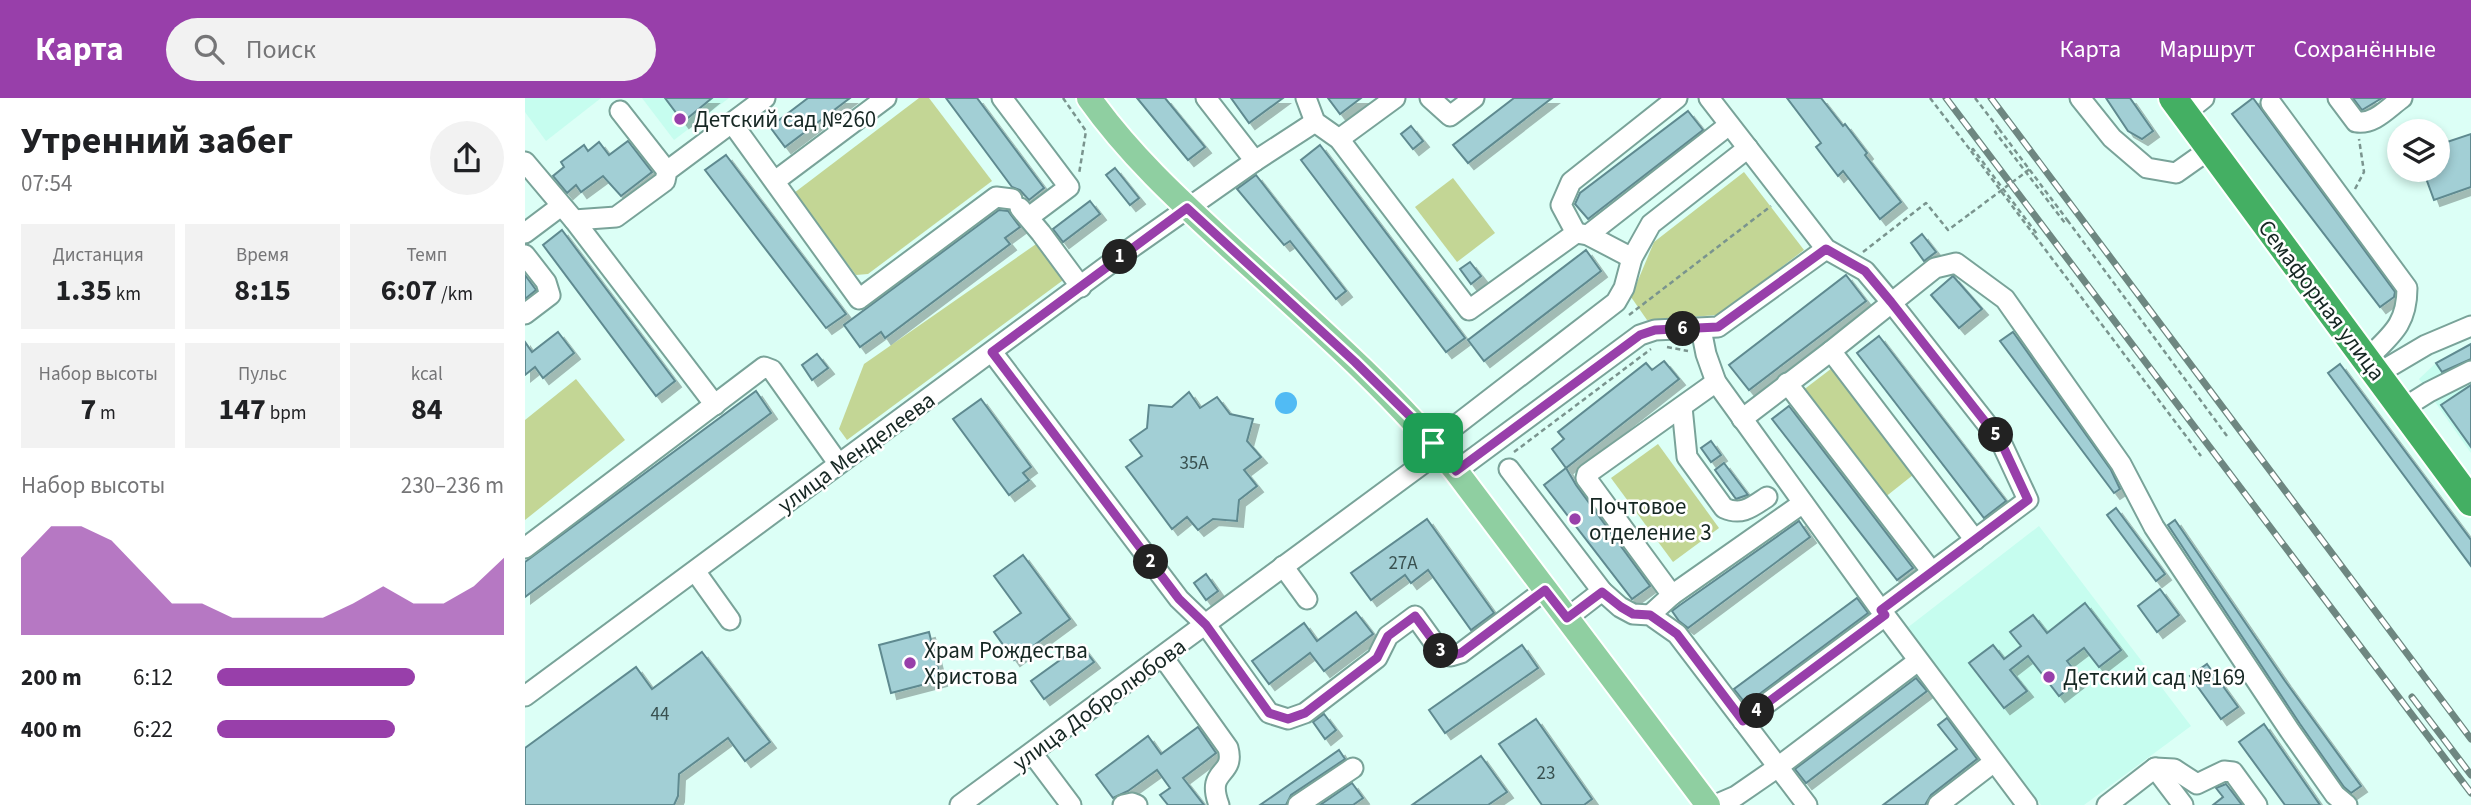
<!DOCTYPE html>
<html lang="ru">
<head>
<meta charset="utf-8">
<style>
  body { margin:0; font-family:"Source Sans 3",sans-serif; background:#f2f2f2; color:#202124; height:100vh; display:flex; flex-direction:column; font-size:26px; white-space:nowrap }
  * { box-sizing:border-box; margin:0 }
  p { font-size:23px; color:#757577 }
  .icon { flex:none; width:38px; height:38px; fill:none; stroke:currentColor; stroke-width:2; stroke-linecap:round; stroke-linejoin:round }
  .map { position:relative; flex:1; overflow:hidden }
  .side { display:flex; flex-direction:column; background:#fff; width:525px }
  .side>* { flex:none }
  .tools { position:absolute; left:1862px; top:21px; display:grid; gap:14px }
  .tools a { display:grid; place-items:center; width:63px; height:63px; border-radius:50%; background:#fff; box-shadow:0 4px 10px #0003; font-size:35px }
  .pin { position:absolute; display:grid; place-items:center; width:60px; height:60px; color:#fff; margin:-30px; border-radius:14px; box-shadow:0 4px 10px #0006 }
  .km { position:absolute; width:35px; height:35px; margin:-18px; border-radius:50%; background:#222; color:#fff; font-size:19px; line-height:35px; text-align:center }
  .round { display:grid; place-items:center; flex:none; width:74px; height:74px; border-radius:37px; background:#f2f2f2 }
  .summary { display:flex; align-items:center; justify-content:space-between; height:119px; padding:0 21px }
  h1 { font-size:38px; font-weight:700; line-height:52px }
  .stats { display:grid; grid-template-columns:repeat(3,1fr); gap:10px; height:119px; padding:7px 21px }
  .stats div { display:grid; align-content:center; border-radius:0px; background:#f2f2f2; text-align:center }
  .stats b { font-size:30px; font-weight:700 }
  .stats small { font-size:19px; font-weight:400 }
  .stats p { font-size:19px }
  .chart { height:196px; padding:14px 21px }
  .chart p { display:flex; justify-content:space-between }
  .chart svg { width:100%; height:126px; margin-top:7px; fill:#983faa; opacity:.7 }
  ul { padding:0 21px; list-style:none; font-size:23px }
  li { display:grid; grid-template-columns:112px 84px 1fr; align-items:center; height:52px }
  li i { height:18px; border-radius:9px; background:#983faa }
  header { display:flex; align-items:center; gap:42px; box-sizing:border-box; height:98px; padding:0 35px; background:#983faa; color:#fff }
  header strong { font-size:33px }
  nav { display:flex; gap:38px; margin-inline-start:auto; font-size:24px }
  .search { width:490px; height:63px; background:#f2f2f2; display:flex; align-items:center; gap:18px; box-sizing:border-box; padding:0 24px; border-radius:38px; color:#757577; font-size:26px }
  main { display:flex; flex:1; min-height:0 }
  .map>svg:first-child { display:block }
  .built { fill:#c6fdef }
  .green { fill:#c3d695 }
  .water { fill:#51bbf4 }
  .building { fill:#a2cfd5; stroke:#5f8a90; stroke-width:2; filter:url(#shadow) }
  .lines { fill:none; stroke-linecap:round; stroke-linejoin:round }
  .minor-casing { stroke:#79a399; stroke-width:23 }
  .major-casing { stroke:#fff; stroke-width:28 }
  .highway-casing { stroke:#fff; stroke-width:32 }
  .path { stroke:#7a948e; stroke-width:2.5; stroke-dasharray:5 3.5; stroke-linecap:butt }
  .minor { stroke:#fff; stroke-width:19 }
  .major { stroke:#8fcfa1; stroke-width:24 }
  .highway { stroke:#44af63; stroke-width:28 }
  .rail-casing { stroke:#6e8781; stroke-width:7 }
  .rail { stroke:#fff; stroke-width:4.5; stroke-dasharray:13; stroke-linecap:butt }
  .path-bridge { stroke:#7a948e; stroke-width:2.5; stroke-dasharray:5 3.5; stroke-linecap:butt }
  .route-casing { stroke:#fff; stroke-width:14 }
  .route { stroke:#983faa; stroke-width:9 }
  .poi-dot { fill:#983faa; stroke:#fff; stroke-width:2.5 }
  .labels { text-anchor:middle; stroke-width:5; stroke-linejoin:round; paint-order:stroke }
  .number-label { font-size:19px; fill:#395150 }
  .poi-label { font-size:23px; fill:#162723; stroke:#fff; text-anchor:start }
  .street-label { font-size:23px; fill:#162723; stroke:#fff }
</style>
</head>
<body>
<header>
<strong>Карта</strong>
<div class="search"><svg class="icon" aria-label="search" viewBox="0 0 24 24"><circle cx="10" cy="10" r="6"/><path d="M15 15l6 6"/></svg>Поиск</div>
<nav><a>Карта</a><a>Маршрут</a><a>Сохранённые</a></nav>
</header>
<main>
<section class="side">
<div class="summary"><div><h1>Утренний забег</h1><p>07:54</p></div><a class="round"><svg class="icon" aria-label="share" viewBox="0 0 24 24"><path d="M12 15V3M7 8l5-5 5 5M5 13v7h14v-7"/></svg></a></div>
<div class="stats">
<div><p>Дистанция</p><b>1.35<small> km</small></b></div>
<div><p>Время</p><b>8:15</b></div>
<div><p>Темп</p><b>6:07<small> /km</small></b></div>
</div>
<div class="stats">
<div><p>Набор высоты</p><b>7<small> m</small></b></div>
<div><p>Пульс</p><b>147<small> bpm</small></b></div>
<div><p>kcal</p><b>84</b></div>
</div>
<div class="chart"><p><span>Набор высоты</span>230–236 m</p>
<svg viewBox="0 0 160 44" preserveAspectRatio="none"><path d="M0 44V17L10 6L20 6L30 11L40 22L50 33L60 33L70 38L80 38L90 38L100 38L110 33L120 27L130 33L140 33L150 27L160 17V44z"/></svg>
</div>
<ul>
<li><b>200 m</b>6:12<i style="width:69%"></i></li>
<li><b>400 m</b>6:22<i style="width:62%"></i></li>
</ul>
</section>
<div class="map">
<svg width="1946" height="707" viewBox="0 0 1946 707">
  <defs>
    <filter id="shadow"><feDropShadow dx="6" dy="6" stdDeviation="0" flood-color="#0004"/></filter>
  </defs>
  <rect width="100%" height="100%" fill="#dcfff6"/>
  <g class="built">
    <path d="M0,0H76L21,43L0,14Z"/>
    <path d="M117,0H204L149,42Z"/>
    <path d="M1946,246V355L1894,281L1911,265Z"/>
    <path d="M1514,428L1666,628L1559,707H1516L1382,530Z"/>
  </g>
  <g class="green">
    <path d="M394,0H404L467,83L343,176L331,177L269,95Z"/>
    <path d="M1219,74L1279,152L1193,217L1122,222L1106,199L1129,144Z"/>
    <path d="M928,80L970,135L932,164L890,109Z"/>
    <path d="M514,144L541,180L322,342L314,331L339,266Z"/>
    <path d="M1311,267L1393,373L1359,400L1277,293Z"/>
    <path d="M51,281L100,342L0,422V322Z"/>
    <path d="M1133,346L1194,430L1148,464L1086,380Z"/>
  </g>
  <circle class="water" cx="761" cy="305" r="11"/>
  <g class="building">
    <path d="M140,0H187L158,24Z"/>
    <path d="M283,0H325L260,49L245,29Z"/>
    <path d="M421,0H452L519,90L504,102L495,92L487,89Z"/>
    <path d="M612,0H640L680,49L663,62Z"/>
    <path d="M706,0H758L724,25Z"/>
    <path d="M803,0H836L815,16Z"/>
    <path d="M989,0H1027L943,65L928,47Z"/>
    <path d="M1262,0H1296L1318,28L1320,26L1342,55L1340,57L1376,104L1355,121L1318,73L1313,78L1291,49L1296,45Z"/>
    <path d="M1581,0H1605L1628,33L1617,41L1603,33Z"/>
    <path d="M1728,0L1870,194L1869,199L1855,209L1707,16Z"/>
    <path d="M1828,0H1857L1837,12Z"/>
    <path d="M1163,13L1178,32L1063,121L1050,106L1055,95Z"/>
    <path d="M886,28L898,43L888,51L876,36Z"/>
    <path d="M1946,36V89L1909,102L1898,72H1913V47Z"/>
    <path d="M103,43L127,74L96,98L78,78L56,94L51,87L42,95L28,78L39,69L36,64L59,47L63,53L74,44L84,57Z"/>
    <path d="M795,47L940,240L921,254L776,62Z"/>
    <path d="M201,57L321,216L301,230L180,72Z"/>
    <path d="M590,70L614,100L605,107L581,77Z"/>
    <path d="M731,77L821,193L811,201L765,143L759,147L712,91Z"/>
    <path d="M565,103L575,116L538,144L528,131Z"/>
    <path d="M474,112L483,113L495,129L480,140L485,146L360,240L356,234L335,249L319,227Z"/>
    <path d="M37,132L150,283L131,298L18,147Z"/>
    <path d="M1397,136L1411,154L1399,163L1386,145Z"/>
    <path d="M1061,152L1076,173L959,263L943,242Z"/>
    <path d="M945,164L956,178L946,186L935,171Z"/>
    <path d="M0,177L11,192L0,201Z"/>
    <path d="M1321,177L1341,203L1224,292L1204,267Z"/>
    <path d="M1428,178L1457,211L1434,230L1406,197Z"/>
    <path d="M33,234L49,255L18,280L10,269L0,277V244L7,254Z"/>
    <path d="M1488,234L1586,372L1595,391L1589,395L1475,243Z"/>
    <path d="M1354,238L1481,403L1459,420L1332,255Z"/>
    <path d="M1946,246V261L1917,274L1911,265Z"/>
    <path d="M292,256L303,270L287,282L277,267Z"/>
    <path d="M1139,263L1154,281L1041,370L1027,351L1039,341L1033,334L1121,265L1127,272Z"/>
    <path d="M1815,266L1946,442V468L1803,275Z"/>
    <path d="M1946,287V349L1916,307Z"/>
    <path d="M231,293L246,315L0,499V464Z"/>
    <path d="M664,294L675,310L692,299L705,316L728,321L722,343L736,359L719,372L732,388L714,402L712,423L688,421L673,432L662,419L647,431L601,369L617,358L605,342L622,330L624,307L647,309Z"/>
    <path d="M456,301L506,369L498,375L504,382L484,397L428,321Z"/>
    <path d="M1264,308L1388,470L1372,482L1247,321Z"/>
    <path d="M1186,343L1196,357L1186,364L1176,350Z"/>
    <path d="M1199,365L1223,397H1222L1211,401L1190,372Z"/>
    <path d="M1041,370L1051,387L1125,488L1107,501L1019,387Z"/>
    <path d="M1591,410L1640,476L1631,483L1582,417Z"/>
    <path d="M902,421L969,515L946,532L903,472L886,485L880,477L846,502L826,475Z"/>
    <path d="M1650,422L1760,583L1836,688L1826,695L1819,689L1775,626L1643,427Z"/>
    <path d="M1274,423L1285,439L1163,530L1154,523L1147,513L1155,507Z"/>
    <path d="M498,457L545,521L489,562L469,534L496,515L469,478Z"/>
    <path d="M681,476L693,493L681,502L669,485Z"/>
    <path d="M1635,491L1654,517L1632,534L1613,508Z"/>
    <path d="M1332,500L1343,515L1221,606L1209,591Z"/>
    <path d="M1560,505L1596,552L1574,569L1559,550L1542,563L1556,581L1534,598L1503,558L1485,572L1502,593L1479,610L1444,565L1468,547L1479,561L1496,548L1485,534L1508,517L1522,535Z"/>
    <path d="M831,514L848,536L799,573L785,555L744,586L727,563L779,525L792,543Z"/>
    <path d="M404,534L416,582L366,595L354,547Z"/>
    <path d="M556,547L569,564L519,601L506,583Z"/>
    <path d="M997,547L1013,570L920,635L904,612Z"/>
    <path d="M177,554L245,644L220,663L203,640L154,676L153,698L149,707H0V650L111,569L127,591Z"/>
    <path d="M1682,566L1713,609L1696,621L1665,578Z"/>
    <path d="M1391,580L1402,593L1281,685L1270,671Z"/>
    <path d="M799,616L811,632L800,641L788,624Z"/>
    <path d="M1422,620L1452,661L1406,697L1400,707H1358L1432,651L1413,627Z"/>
    <path d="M1011,621L1067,701L1059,707H1017L974,646Z"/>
    <path d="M1739,626L1795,707H1760L1714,644Z"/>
    <path d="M673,629L691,655L658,680L679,707H643L635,697L645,690L632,672L603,693L588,700L571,677L623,638L636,656Z"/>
    <path d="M814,652L820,661L766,697L761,707H735Z"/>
    <path d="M956,658L982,694L963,707H887Z"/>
    <path d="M827,685L838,700L828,707H795Z"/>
    <path d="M1701,686L1717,707H1688L1698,699L1691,690Z"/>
  </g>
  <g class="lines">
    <defs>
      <g id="minor">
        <path d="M477,0L544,89L504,119"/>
        <path d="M781,0L790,24L814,41L944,212L1051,135L1063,137L1107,160"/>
        <path d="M905,0L925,18L949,0"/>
        <path d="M1184,0L1301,151L1340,173L1366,204L1476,344L1503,402L1356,512L1502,707"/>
        <path d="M1555,0L1587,40L1622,70L1651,75L1685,51"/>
        <path d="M1813,0L1831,24C1849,27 1863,10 1877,0"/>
        <path d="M1746,5L1882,190C1882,227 1866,237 1841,262"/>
        <path d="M95,13L142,73"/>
        <path d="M1659,16L1679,0"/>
        <path d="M207,25L334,201L471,99L487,101"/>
        <path d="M814,41L870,0"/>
        <path d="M730,63L790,24"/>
        <path d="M0,64L49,122L91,119L140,83L142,73L240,0"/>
        <path d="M250,83L361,0"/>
        <path d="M495,110L516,135L556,189"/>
        <path d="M49,122L190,307"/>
        <path d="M0,135L36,108"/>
        <path d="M1051,135L1036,107L1046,84L1152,0"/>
        <path d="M1063,137L1204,27"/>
        <path d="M0,157L21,184L25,197L0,216"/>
        <path d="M1176,231L1181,256L1191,284L1360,518L1218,623"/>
        <path d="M1306,253L1450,442"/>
        <path d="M467,254L654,501L681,527L744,615L763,621L780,615L852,560L863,538L890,518L918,557L926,558L936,555L1020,492"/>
        <path d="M1852,276L1901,247L1946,228"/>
        <path d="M1262,285L1407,474"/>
        <path d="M1157,309L1162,359L1199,410C1217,418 1227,409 1242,399"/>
        <path d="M1877,311L1904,294L1946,273"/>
        <path d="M1217,321L1306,253L1410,170L1431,165L1480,201L1596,366L1629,429L1765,633L1810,697L1822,707"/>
        <path d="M908,345L1091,204L1099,190L1107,160L1126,126L1223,50"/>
        <path d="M984,371L1077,493"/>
        <path d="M931,373L1115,237L1130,232L1193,229L1301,151"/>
        <path d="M0,450L239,269L247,272L313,365"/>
        <path d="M758,468L782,501"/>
        <path d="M170,473L205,522"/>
        <path d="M1147,497L1061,380L1062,376L1191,284"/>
        <path d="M1125,517L1147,497L1278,405"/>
        <path d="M1042,520L1077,493L1095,509L1108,516L1125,517L1152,536L1282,707"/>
        <path d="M638,559L703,650C711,679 680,670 694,707"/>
        <path d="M0,598L609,148L730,63L681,0"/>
        <path d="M507,655L546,707"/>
        <path d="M1630,670L1658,707"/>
        <path d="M435,707L915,353"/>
        <path d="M598,707L607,705L612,707"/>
        <path d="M773,707L828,670"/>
        <path d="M1190,707L1211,698L1253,669L1393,563"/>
        <path d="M1413,707L1469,664"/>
        <path d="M1582,707L1630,670L1649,671L1672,686L1699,673L1708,674L1732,707"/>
      </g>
      <path id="major" d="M564,0C605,58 657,105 709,153C786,223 866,292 931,373L1183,707"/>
      <path id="highway" d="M1648,0L1946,404"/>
    </defs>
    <use href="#minor" class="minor-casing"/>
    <use href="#major" class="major-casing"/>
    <use href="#highway" class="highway-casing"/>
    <g class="path">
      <path d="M538,0L561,33L554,76"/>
      <path d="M1405,0L1446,53L1448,51L1512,136L1510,138L1676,358"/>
      <path d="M1450,0L1474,31L1470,34L1540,125L1543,123L1702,338"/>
      <path d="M1474,31L1543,123"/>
      <path d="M1446,53L1509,137"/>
      <path d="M1830,91L1839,74L1834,41"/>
      <path d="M1338,154L1401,105L1423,132L1446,115"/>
      <path d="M1104,217L1246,108"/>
      <path d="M1142,249L1163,253"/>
      <path d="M989,354L1126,251"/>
    </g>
    <use href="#minor" class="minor"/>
    <use href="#major" class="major"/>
    <use href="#highway" class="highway"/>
    <defs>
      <g id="rail">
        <path d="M1421,0L1946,695"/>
        <path d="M1466,0L1946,641"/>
        <path d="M1887,599L1946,677"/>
      </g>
    </defs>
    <use href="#rail" class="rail-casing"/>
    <use href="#rail" class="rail"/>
    <path class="path-bridge" d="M1446,115L1505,71"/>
  </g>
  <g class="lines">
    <defs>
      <path id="route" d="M662,110L830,264L891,324L931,373L1115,237L1130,232L1193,229L1301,151L1340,173L1366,204L1476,344L1503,402L1356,512L1360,517L1218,623L1152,536L1125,517L1108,516L1096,509L1077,494L1042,520L1020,492L936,555L926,558L918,556L890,518L863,538L852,560L780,615L763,621L744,615L681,527L654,501L467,254Z"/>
    </defs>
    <use href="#route" class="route-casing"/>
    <use href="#route" class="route"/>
  </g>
  <g class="poi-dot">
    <circle cx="155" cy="21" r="7"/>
    <circle cx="1050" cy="421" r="7"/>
    <circle cx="385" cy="565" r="7"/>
    <circle cx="1524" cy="579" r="7"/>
  </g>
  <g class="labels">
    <g class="number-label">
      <text x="669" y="371">35А</text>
      <text x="878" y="471">27А</text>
      <text x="135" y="622">44</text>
      <text x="1021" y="681">23</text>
    </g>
    <g class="poi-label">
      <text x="169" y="29">Детский сад №260</text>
      <text x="1064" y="416">Почтовое<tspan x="1064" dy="26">отделение 3</tspan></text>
      <text x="399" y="560">Храм Рождества<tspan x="399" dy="26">Христова</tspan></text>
      <text x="1538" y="587">Детский сад №169</text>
    </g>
    <g class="street-label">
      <text transform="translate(1797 202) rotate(53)" y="8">Семафорная улица</text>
      <text transform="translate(331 354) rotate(-36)" y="8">улица Менделеева</text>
      <text transform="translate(574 606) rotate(-36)" y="8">улица Добролюбова</text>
    </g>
  </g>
</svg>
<div class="tools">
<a><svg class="icon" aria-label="layers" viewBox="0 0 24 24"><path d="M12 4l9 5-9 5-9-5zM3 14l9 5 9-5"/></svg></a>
</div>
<div class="pin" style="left:908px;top:345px;background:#1e9e55"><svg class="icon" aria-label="arrive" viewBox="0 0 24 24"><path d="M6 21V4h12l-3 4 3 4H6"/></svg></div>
<b class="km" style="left:595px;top:159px">1</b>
<b class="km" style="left:626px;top:464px">2</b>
<b class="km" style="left:916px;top:553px">3</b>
<b class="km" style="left:1232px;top:613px">4</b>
<b class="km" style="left:1471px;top:337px">5</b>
<b class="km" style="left:1158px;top:231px">6</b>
</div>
</main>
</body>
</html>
